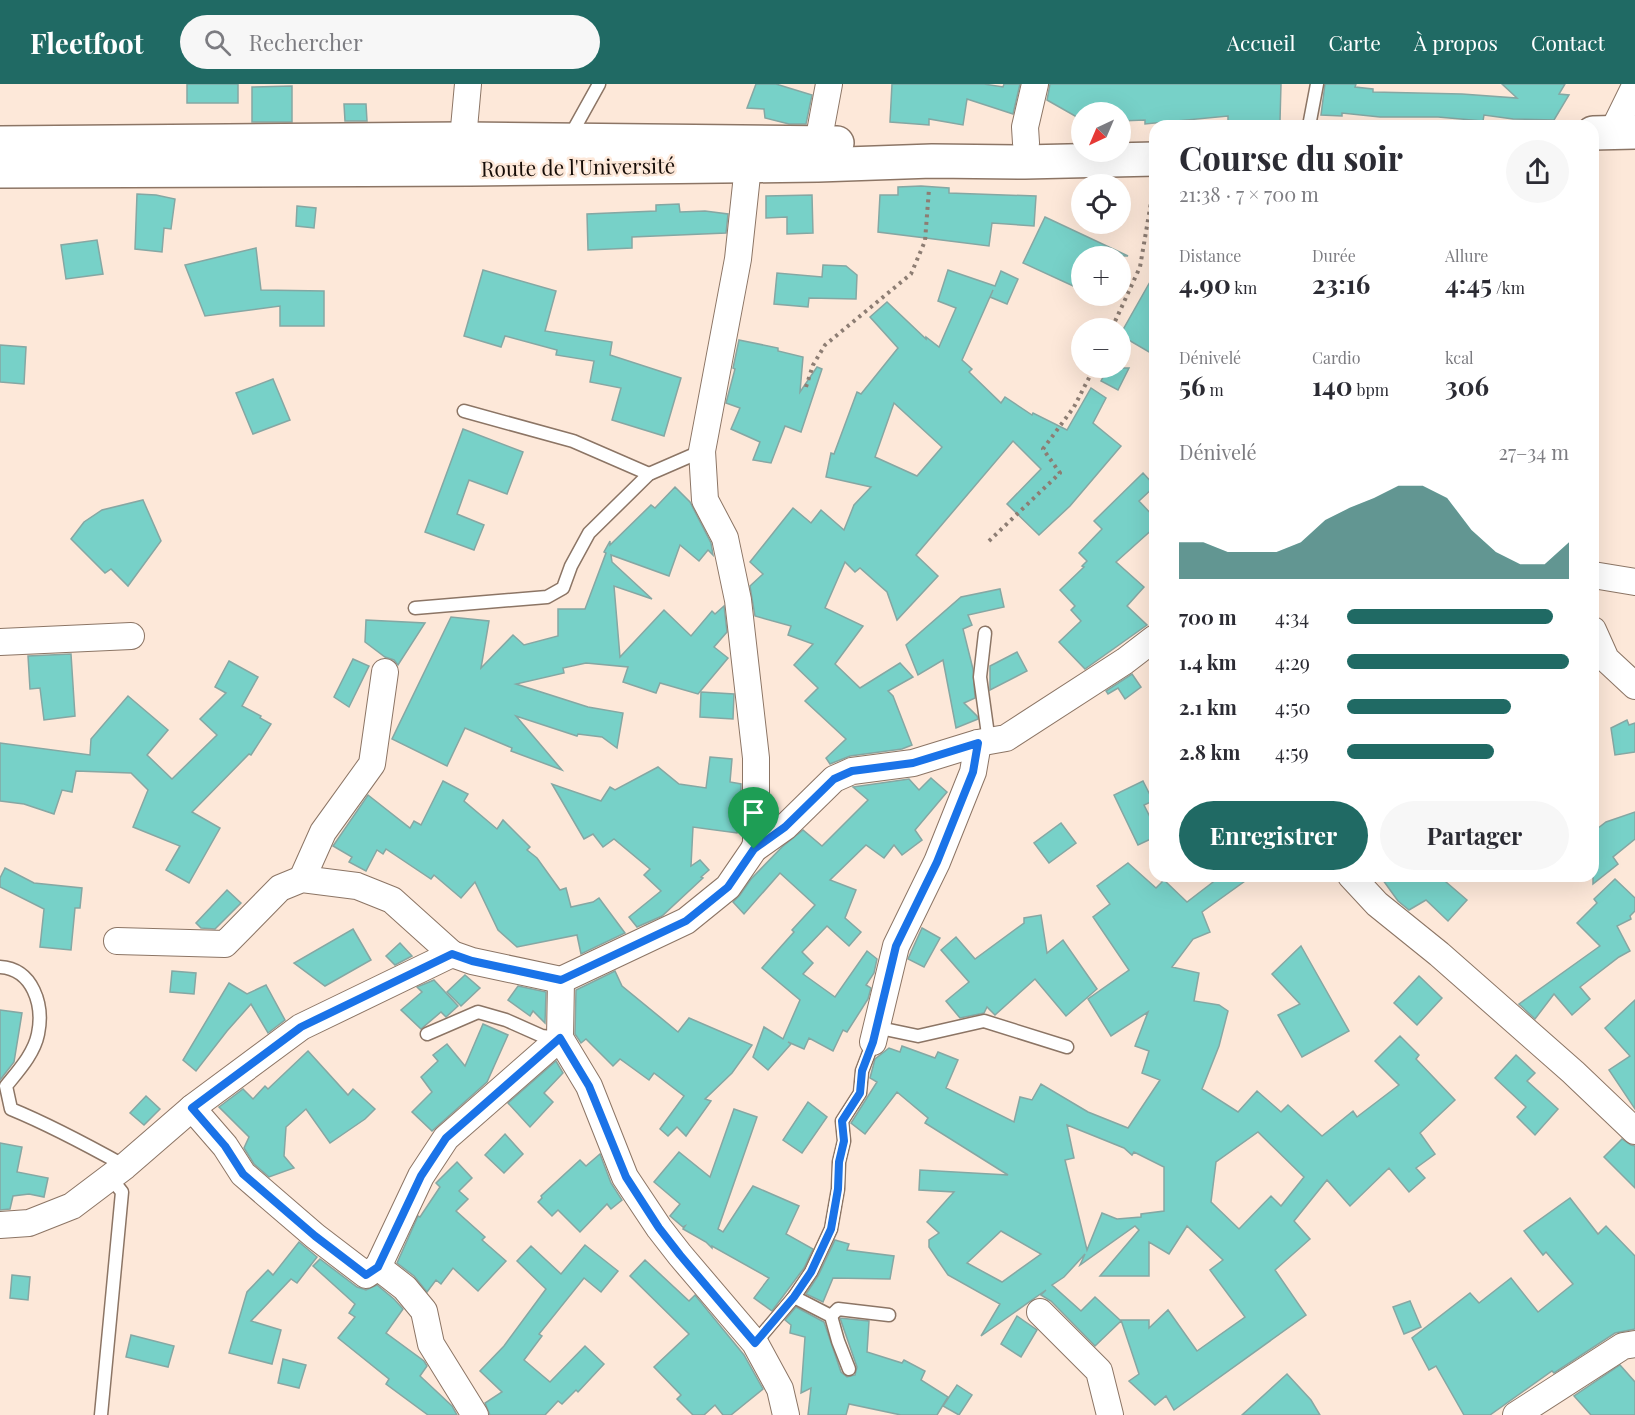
<!DOCTYPE html>
<html lang="fr">
<head>
<meta charset="utf-8">
<style>
  body { margin:0; font-family:"Playfair Display",serif; background:#f7f7f7; color:#2b2b33; height:100vh; display:flex; flex-direction:column; font-size:22px; white-space:nowrap }
  * { box-sizing:border-box; margin:0 }
  p { font-size:20px; color:#7c7c81 }
  .icon { flex:none; width:33px; height:33px; fill:none; stroke:currentColor; stroke-width:2; stroke-linecap:round; stroke-linejoin:round }
  .map { position:relative; flex:1; overflow:hidden }
  .drawer { position:absolute; left:1149px; top:36px; width:450px; height:762px; display:flex; flex-direction:column; background:#fff; border-radius:18px; box-shadow:0 6px 24px #0002 }
  .drawer>* { flex:none }
  .needle { width:39px; rotate:224deg }
  .fabs { position:absolute; left:1071px; top:18px; display:grid; gap:12px }
  .fabs a { display:grid; place-items:center; width:60px; height:60px; border-radius:50%; background:#fff; box-shadow:0 6px 24px #0002; font-size:30px }
  .pin { position:absolute; display:grid; place-items:center; width:51px; height:51px; color:#fff; margin:-62px -26px; border-radius:50% 50% 50% 0; rotate:-45deg; box-shadow:0 0 6px #0007 }
  .pin .icon { rotate:45deg }
  .round { display:grid; place-items:center; flex:none; width:63px; height:63px; border-radius:32px; background:#f7f7f7 }
  .summary { display:flex; align-items:center; justify-content:space-between; height:102px; padding:0 30px }
  h1 { font-size:33px; font-weight:700; line-height:45px }
  .stats { display:grid; grid-template-columns:repeat(3,1fr); gap:9px; height:102px; padding:6px 30px }
  .stats div { display:grid; align-content:center }
  .stats b { font-size:26px; font-weight:700 }
  .stats small { font-size:16px; font-weight:400 }
  .stats p { font-size:16px }
  .chart { height:168px; padding:12px 30px }
  .chart p { display:flex; justify-content:space-between }
  .chart svg { width:100%; height:108px; margin-top:6px; fill:#206a64; opacity:.7 }
  .cta { display:flex; gap:12px; margin-top:auto; padding:12px 30px }
  .cta a { flex:1; height:69px; border-radius:36px; background:#206a64; color:#fff; font-size:24px; font-weight:700; line-height:69px; text-align:center }
  .cta a+a { background:#f7f7f7; color:#2b2b33 }
  ul { padding:0 30px; list-style:none; font-size:20px }
  li { display:grid; grid-template-columns:96px 72px 1fr; align-items:center; height:45px }
  li i { height:15px; border-radius:8px; background:#206a64 }
  header { display:flex; align-items:center; gap:36px; box-sizing:border-box; height:84px; padding:0 30px; background:#206a64; color:#fff }
  header strong { font-size:28px }
  nav { display:flex; gap:33px; margin-inline-start:auto; font-size:21px }
  .search { width:420px; height:54px; background:#f7f7f7; display:flex; align-items:center; gap:15px; box-sizing:border-box; padding:0 21px; border-radius:33px; color:#7c7c81; font-size:22px }
  .map>svg:first-child { display:block }
  .building { fill:#77d1c8; stroke:#85a7a3; stroke-width:1.5; fill-rule:evenodd }
  .lines { fill:none; stroke-linecap:round; stroke-linejoin:round }
  .service-casing { stroke:#8c7565; stroke-width:15 }
  .minor-casing { stroke:#8c7565; stroke-width:28 }
  .secondary-casing { stroke:#8c7565; stroke-width:36 }
  .path { stroke:#8d7d73; stroke-width:4; stroke-dasharray:3 4.5; stroke-linecap:butt }
  .service { stroke:#fff; stroke-width:12 }
  .minor { stroke:#fff; stroke-width:26 }
  .secondary { stroke:#fff; stroke-width:33 }
  .route-casing { stroke:#fff; stroke-width:12 }
  .route { stroke:#1a73e8; stroke-width:8 }
  .labels { text-anchor:middle; stroke-width:5; stroke-linejoin:round; paint-order:stroke }
  .street-label { font-size:21px; fill:#150c07; stroke:#fde8d9 }
</style>
</head>
<body>
<header>
<strong>Fleetfoot</strong>
<div class="search"><svg class="icon" aria-label="search" viewBox="0 0 24 24"><circle cx="10" cy="10" r="6"/><path d="M15 15l6 6"/></svg>Rechercher</div>
<nav><a>Accueil</a><a>Carte</a><a>À propos</a><a>Contact</a></nav>
</header>
<div class="map">
<svg width="1635" height="1331" viewBox="0 0 1635 1331">
  <rect width="100%" height="100%" fill="#fde8d9"/>
  <g class="building">
    <rect x="187" y="0" width="51" height="19"/>
    <path d="M756,0H776L812,11L806,40H789L765,34L764,25L747,24Z"/>
    <path d="M892,0H984L1003,3L1004,0H1020L1013,30L967,15L963,41L929,35V41L890,38Z"/>
    <path d="M1050,0H1281L1280,37H1228V32L1145,40V36L1120,37V28H1082V36L1047,16Z"/>
    <path d="M1325,0H1356L1355,3L1373,5V8L1462,10L1517,14L1502,0H1565L1559,10L1569,11L1554,36L1513,35L1484,31L1483,37L1438,33H1380L1342,29V32L1321,31Z"/>
    <path d="M292,2V38H252V3Z"/>
    <path d="M344,20H366L367,37H345Z"/>
    <path d="M921,102L949,104V109L1036,112L1034,142L992,139L989,162L878,148L880,111H898V103Z"/>
    <path d="M137,110L156,111L175,115L171,145L164,144L162,168L135,165Z"/>
    <path d="M812,111L813,149L787,150V133L766,134V112Z"/>
    <path d="M679,120L680,128L705,127L728,130L726,149L632,153V164L588,166L587,130L656,127V121Z"/>
    <path d="M297,122L316,124L314,144L296,142Z"/>
    <path d="M1045,133L1128,172H1082V206L1023,179Z"/>
    <path d="M97,156L103,190L66,195L61,161Z"/>
    <path d="M256,164L261,206L324,207V242H280V222L205,232L185,181Z"/>
    <path d="M823,181L846,182L857,191L856,215L809,214L808,223L774,220L777,189L822,193Z"/>
    <path d="M483,186L556,207L545,247L612,258L610,271L681,294L664,352L612,336L621,304L590,298L594,277L556,271L557,266L505,252L501,263L464,252Z"/>
    <path d="M948,186L995,202L1001,187L1018,195L1007,220L990,213L993,206L962,276L972,285L969,288L1001,319L1005,313L1032,331L1033,329L1067,346L1091,304L1106,314L1093,339L1121,362L1070,422L1039,451L1007,420L1041,385L1013,357L916,471L938,492L897,536L887,508L860,484L855,488L845,478L825,524L863,542L835,580L860,604L900,579L913,593L888,607L893,612L912,661L902,665L850,672L830,680L826,674L846,655L805,617L818,604L794,581L813,560L788,551L791,542L755,532L750,502L763,490L750,478L793,424L811,439L821,426L844,446L854,421L871,403L826,393L831,369L834,370L857,308L861,310L898,264L870,233L887,218L926,255V253L939,263L956,224L938,217ZM894,319L942,363L917,392L875,373Z"/>
    <path d="M1155,189V256L1149,268L1120,251Z"/>
    <path d="M739,256L778,264V267L803,273L800,308L817,283L822,285L801,348L785,342L771,379L753,376L760,358L731,345L740,324L726,319L735,285L733,284Z"/>
    <path d="M0,261L26,263L24,300L0,298Z"/>
    <path d="M1108,284H1129L1118,306L1101,297Z"/>
    <path d="M273,295L290,336L253,350L236,309Z"/>
    <path d="M463,345L523,368L507,410L469,396L457,430L484,441L474,466L425,448Z"/>
    <path d="M1143,389L1155,402L1139,417L1155,434V443L1116,478L1144,503L1127,522L1147,541L1085,585L1059,558L1081,537L1071,526L1075,522L1060,506L1084,483L1082,482L1087,477L1079,469L1102,445L1094,437Z"/>
    <path d="M675,403L690,418L711,459L713,471L708,466L699,477L680,461L669,492L611,471L612,478L652,515L614,502L620,573L664,526L691,552L712,527L715,530L724,522L727,548L714,563L728,574L698,610L660,599L656,609L623,598L628,583L586,579L563,584L564,589L516,600L588,623L623,629L617,664L602,653L578,650L577,652L516,632L562,686L511,667L512,664L465,644L447,682L392,655L451,533L489,537L481,584L513,551L524,561L558,552V525H585L606,469L604,468L610,457V461L651,421L655,424Z"/>
    <path d="M143,416L161,457L128,502L111,485L105,489L71,455L84,438L102,426Z"/>
    <path d="M1000,505L1004,523L968,531L972,541L963,545L973,585L975,614L964,619L977,632L978,635L956,644L943,576L918,591L906,561L961,513Z"/>
    <path d="M366,536L425,539L398,581L394,576L385,573L365,558Z"/>
    <path d="M1017,568L1027,587L990,606V582Z"/>
    <path d="M71,570L75,632L44,636L40,604L30,605L28,572Z"/>
    <path d="M353,575L369,582L349,623L334,613Z"/>
    <path d="M229,577L258,593L242,622L261,632L260,634L271,640L251,671L249,670L192,728L220,744L189,799L166,786L180,762L133,743L148,706L131,689L76,687L72,708L62,706L54,730L24,720L0,717V659L90,671L91,655L128,612L168,646L147,671L172,695L217,651L200,635L226,609L215,603Z"/>
    <path d="M1132,590L1141,603L1125,615L1118,604L1108,610L1106,607Z"/>
    <path d="M701,608L734,610L733,635L700,633Z"/>
    <path d="M1627,636L1629,641L1635,639V668L1615,671L1611,644Z"/>
    <path d="M710,673L732,675L730,698L741,700V726L737,749L693,743L691,782L700,776L709,786L701,793L703,794L662,832L637,843L629,833L661,807L644,791L650,785L614,755L603,763L593,750L584,755L552,700L601,717L610,703L615,706L658,683L679,700L706,704Z"/>
    <path d="M931,694L947,708L915,746L922,756L902,771L894,761L884,774L866,761L830,796L856,806L845,834L861,848L849,862L827,842L802,868L813,879L803,890L835,913L867,867L877,875L874,889L866,901L871,904L868,915L847,948L843,946L833,967L809,954L804,965L788,958L791,960L768,986L753,973L764,943L783,955L800,916L762,884L794,848L792,846L815,821L780,789L744,830L733,818L740,811L751,795L782,763L803,746L822,762L868,716L853,703L909,695L919,706Z"/>
    <path d="M443,697L468,710L464,717L497,745L503,736L530,763L527,766L537,774L560,806L566,804L571,823L593,818L599,814L625,849L581,870L577,851L517,863L498,846L475,798L461,814L434,791L431,795L386,765L383,770L377,766L366,787L349,778L352,773L333,762L368,711L410,744L414,737L421,741Z"/>
    <path d="M1143,697L1153,717L1144,721L1155,743V753L1138,761L1114,711Z"/>
    <path d="M1635,728V755L1613,773L1618,780L1593,800V748L1606,738Z"/>
    <path d="M1061,739L1076,759L1049,779L1034,759Z"/>
    <path d="M1128,779L1156,804L1164,796L1187,818L1221,792H1252L1202,828L1210,848L1193,855L1172,883L1199,889L1194,917L1219,921L1228,927L1219,962L1202,1005L1238,1028L1257,1007L1281,1028L1288,1021L1322,1052L1353,1027L1357,1033L1399,1001L1375,977L1400,952L1419,971L1416,975L1455,1016L1420,1049L1435,1070L1416,1084L1425,1094L1409,1108L1389,1084L1350,1122L1327,1096L1294,1137L1310,1155L1275,1186L1306,1231L1174,1326L1166,1312L1155,1321L1129,1297L1139,1290L1121,1236H1149V1244L1168,1226L1197,1267L1245,1233L1210,1186L1223,1176L1187,1142L1169,1170L1149,1158V1192H1100L1139,1146L1135,1142L1080,1181L1085,1170L1064,1193L1052,1201L1081,1227L1095,1213L1121,1237L1095,1262L1051,1217L1041,1211L1046,1206L981,1252L1000,1220L948,1191L929,1163V1156L939,1149L927,1138L954,1108L919,1106L920,1086L1008,1091L925,1039L928,1034L897,1008L865,1050L851,1039L877,998L870,994L875,975L889,964L900,968L902,962L935,974L938,968L958,976L946,1004L1014,1038L1020,1013L1032,1016L1041,1000L1088,1028L1128,1044L1160,996L1142,989L1149,967L1135,962L1148,928L1111,952L1088,915L1129,886L1093,833L1110,820L1097,802ZM1067,1041L1124,1064L1132,1071L1134,1068L1164,1083V1127L1141,1130V1133L1117,1135L1102,1129L1087,1166L1065,1076L1074,1074ZM1258,1048L1304,1093L1281,1122L1271,1112L1239,1145L1211,1118L1216,1078ZM1001,1147L1041,1170L1002,1198L967,1179Z"/>
    <path d="M5,784L34,799L82,804L80,824H75L71,866L40,863L44,825L0,803V794Z"/>
    <path d="M1380,792H1439L1467,816L1448,837L1426,816L1409,826L1398,817Z"/>
    <path d="M1615,795L1635,814V827L1630,832L1631,835L1617,842L1630,867L1619,873L1580,903L1590,915L1572,931L1554,910L1535,935L1519,920L1600,862L1577,839L1597,819L1594,815Z"/>
    <path d="M227,806L241,819L215,845L201,844L196,839Z"/>
    <path d="M1041,831L1047,869L1063,856L1097,905L1066,932L1035,895L995,931L987,923L984,929L960,934L946,917L969,898L941,866L956,853L975,875L1024,839V834Z"/>
    <path d="M922,844L940,854L924,883L908,875Z"/>
    <path d="M353,845L371,876L325,902L294,879Z"/>
    <path d="M400,859L412,872L395,881L386,872Z"/>
    <path d="M1301,862L1349,947L1302,973L1278,931L1300,920L1272,890Z"/>
    <path d="M172,887L196,889L194,910L170,908Z"/>
    <path d="M615,887L622,902L678,948L689,934L752,961L732,989L705,1015L711,1017L686,1052L677,1043L668,1052L660,1045L684,1012L654,989L649,996L620,975L613,982L586,955L581,959L575,950L576,906Z"/>
    <path d="M465,891L480,904L461,922L447,908Z"/>
    <path d="M1419,892L1442,914L1417,941L1394,919Z"/>
    <path d="M434,896L458,922L446,933L441,928L421,945L401,926L422,908L417,903Z"/>
    <path d="M229,899L247,910L266,901L285,936L268,949L251,920L227,947L196,987L183,976Z"/>
    <path d="M518,902L546,908L545,939L533,927L530,932L508,916Z"/>
    <path d="M1635,916V1025L1609,986L1630,972L1605,944Z"/>
    <path d="M0,926L22,929L14,978L0,996Z"/>
    <path d="M483,940L508,951L487,998L432,1047L412,1028L432,1008L421,993L438,977L433,971L447,960L465,982Z"/>
    <path d="M308,967L348,1011L353,1005L375,1025L365,1035L330,1059L306,1025L286,1043L284,1072L294,1084L269,1093L254,1080L244,1064L249,1053L219,1023L243,1005L253,1015L265,1002L268,1005Z"/>
    <path d="M1516,971L1535,989L1527,997L1558,1025L1535,1051L1517,1033L1526,1023L1495,994Z"/>
    <path d="M556,977L563,989L544,1009L553,1018L530,1043L508,1019Z"/>
    <path d="M146,1012L160,1025L144,1041L130,1029Z"/>
    <path d="M808,1018L827,1033L802,1069L783,1056Z"/>
    <path d="M734,1025L757,1033L718,1145L723,1148L753,1102L799,1122L786,1150L813,1165L804,1184L772,1227L754,1214L769,1194L712,1162V1164L706,1158L683,1145L685,1142L683,1143L670,1132L680,1120L654,1098L679,1068L710,1093Z"/>
    <path d="M505,1050L523,1070L504,1089L485,1071Z"/>
    <path d="M1622,1055L1631,1061L1635,1062V1104L1604,1073Z"/>
    <path d="M0,1059L22,1063L17,1088L48,1094L44,1113L29,1110L13,1112L10,1125L0,1126Z"/>
    <path d="M600,1070L611,1099L622,1116L611,1125L607,1120L580,1148L558,1126L552,1132L538,1118L542,1114L541,1112L580,1076L586,1082Z"/>
    <path d="M457,1078L472,1094L459,1107L468,1115L456,1127L485,1153L482,1156L506,1177L478,1207L453,1184L441,1200L436,1196L427,1208L414,1192L397,1179L418,1132L420,1133L440,1103L436,1099Z"/>
    <path d="M1570,1114L1598,1150L1606,1142L1635,1172V1245L1615,1249L1554,1289L1552,1287L1490,1331H1464L1436,1282L1429,1286L1412,1254L1470,1209L1479,1219L1511,1194L1538,1228L1573,1200L1546,1168L1543,1171L1524,1147Z"/>
    <path d="M835,1156L849,1160L847,1166L894,1172L890,1195L833,1194L823,1218L806,1210L818,1192Z"/>
    <path d="M299,1158L317,1173L297,1199L291,1195L251,1237L281,1246L272,1280L229,1269L247,1208L268,1186L273,1191Z"/>
    <path d="M585,1161L618,1187L601,1208L584,1194L539,1250L542,1252L524,1276L550,1298L585,1262L604,1280L578,1308L576,1306L562,1320L558,1317L545,1331H490L485,1319L502,1308L480,1287L504,1262L546,1205L517,1177L531,1162L561,1190Z"/>
    <path d="M320,1175L357,1203L366,1206L377,1201L394,1215L403,1225L386,1249L424,1277L427,1282L420,1292L452,1322L457,1331H428L386,1300L389,1295L338,1254L355,1233L349,1229L355,1220L313,1182Z"/>
    <path d="M645,1176L689,1217L695,1211L744,1271L763,1305L731,1331H723L715,1321L704,1331H693L677,1315L681,1311L654,1283L689,1250L630,1192Z"/>
    <path d="M12,1191L30,1193L28,1216L10,1214Z"/>
    <path d="M1410,1217L1421,1243L1404,1250L1393,1223Z"/>
    <path d="M796,1223L824,1238L841,1288L847,1293L855,1291L857,1283L840,1234L869,1237L867,1268L902,1279L904,1276L925,1287L921,1296L948,1313L937,1331H901L849,1320L846,1331H808L811,1304L801,1309L805,1253L790,1249L791,1241L785,1236Z"/>
    <path d="M1017,1232L1037,1246L1021,1273L1001,1260Z"/>
    <path d="M131,1251L174,1262L168,1283L126,1273Z"/>
    <path d="M283,1275L306,1281L299,1304L278,1299Z"/>
    <path d="M1620,1281L1635,1298V1331H1591L1574,1312Z"/>
    <path d="M1287,1290L1311,1316L1320,1331H1242Z"/>
    <path d="M957,1301L972,1311L959,1331L943,1322Z"/>
  </g>
  <g class="lines">
    <defs>
      <g id="service">
        <path d="M1309,42L1317,0"/>
        <path d="M569,54L599,0"/>
        <path d="M464,327L573,357L649,390"/>
        <path d="M415,524L547,513L563,504L571,482L589,449L649,390L702,367"/>
        <path d="M985,549L980,593L989,658"/>
        <path d="M0,883C33,885 44,921 38,950C34,970 18,987 6,1002L11,1025C50,1041 89,1062 125,1082"/>
        <path d="M875,943L918,952L984,937L1067,963"/>
        <path d="M427,950L478,928L506,936L542,952L558,954"/>
        <path d="M794,1213L831,1232L838,1257L849,1285"/>
        <path d="M831,1232L838,1225L889,1231"/>
        <path d="M755,1259L794,1213L811,1188L831,1145L838,1105L839,1078L844,1057L842,1037L860,1009L862,987L873,958"/>
        <path d="M101,1331L122,1108L110,1093"/>
      </g>
      <g id="minor">
        <path d="M1612,49L1635,2"/>
        <path d="M463,55L468,0"/>
        <path d="M818,59L829,0"/>
        <path d="M1026,59L1025,43L1035,0"/>
        <path d="M1593,491L1635,498"/>
        <path d="M1593,546L1606,575L1635,602"/>
        <path d="M0,558L131,552"/>
        <path d="M754,765L785,743L834,695L852,687L913,679L978,659L1006,654L1125,577L1155,554"/>
        <path d="M1351,792L1377,820L1439,870L1573,988L1635,1047"/>
        <path d="M302,795L323,748L372,680L385,588"/>
        <path d="M117,857L225,860L280,804L302,795L357,802L392,816L452,870"/>
        <path d="M561,896L560,954L589,1002L625,1093L659,1144L680,1171L755,1259L780,1305L786,1331"/>
        <path d="M873,958L896,862L937,778L973,688L978,659"/>
        <path d="M192,1024L225,1062L243,1090L315,1152L366,1191L378,1183L405,1204L424,1227L431,1260L475,1331"/>
        <path d="M0,1141L29,1139L72,1122L125,1082L192,1024L301,943L452,870L472,877L561,896L686,837L728,803L754,765L756,759V674L738,516L725,454L705,416L702,367L738,175L748,82"/>
        <path d="M378,1183L421,1092L446,1054L560,954"/>
        <path d="M1040,1228L1099,1287L1110,1331"/>
        <path d="M1516,1331L1623,1262L1635,1260"/>
      </g>
      <g id="secondary">
        <path d="M1593,49L1635,48"/>
        <path d="M0,59L463,55L837,59"/>
        <path d="M0,87L470,85L818,81L932,77L1025,78L1155,75"/>
      </g>
    </defs>
    <use href="#service" class="service-casing"/>
    <use href="#minor" class="minor-casing"/>
    <use href="#secondary" class="secondary-casing"/>
    <g class="path">
      <path d="M1112,244L1140,183L1154,101"/>
      <path d="M806,303L813,281L825,261L911,190L925,157L929,105"/>
      <path d="M989,457L1060,389L1043,365L1074,323L1094,284"/>
    </g>
    <use href="#service" class="service"/>
    <use href="#minor" class="minor"/>
    <use href="#secondary" class="secondary"/>
  </g>
  <g class="lines">
    <defs>
      <path id="route" d="M978,659L973,688L937,778L896,862L873,958L862,987L860,1009L842,1037L844,1057L839,1078L838,1105L831,1145L811,1188L794,1213L755,1259L680,1171L659,1144L626,1093L589,1002L560,954L446,1054L421,1092L378,1183L366,1191L315,1152L243,1090L225,1062L192,1024L301,943L452,870L472,877L561,896L686,837L728,803L754,765L785,743L834,695L852,687L913,679Z"/>
    </defs>
    <use href="#route" class="route-casing"/>
    <use href="#route" class="route"/>
  </g>
  <g class="labels">
    <g class="street-label">
      <text transform="translate(578 84) rotate(-1)" y="7">Route de l'Université</text>
    </g>
  </g>
</svg>
<div class="fabs">
<a><svg class="needle" viewBox="-14 -14 28 28"><path d="M0-13l5 13h-10z" fill="#e53935"/><path d="M0 13l5-13h-10z" fill="#7c7c81"/></svg></a>
<a><svg class="icon" aria-label="locate" viewBox="0 0 24 24"><circle cx="12" cy="12" r="6"/><path d="M12 2v4M12 18v4M2 12h4M18 12h4"/></svg></a>
<a>+</a>
<a>−</a>
</div>
<div class="pin" style="left:754px;top:765px;background:#1e9e55"><svg class="icon" aria-label="arrive" viewBox="0 0 24 24"><path d="M6 21V4h12l-3 4 3 4H6"/></svg></div>
<section class="drawer">
<div class="summary"><div><h1>Course du soir</h1><p>21:38 · 7 × 700 m</p></div><a class="round"><svg class="icon" aria-label="share" viewBox="0 0 24 24"><path d="M12 15V3M7 8l5-5 5 5M5 13v7h14v-7"/></svg></a></div>
<div class="stats">
<div><p>Distance</p><b>4.90<small> km</small></b></div>
<div><p>Durée</p><b>23:16</b></div>
<div><p>Allure</p><b>4:45<small> /km</small></b></div>
</div>
<div class="stats">
<div><p>Dénivelé</p><b>56<small> m</small></b></div>
<div><p>Cardio</p><b>140<small> bpm</small></b></div>
<div><p>kcal</p><b>306</b></div>
</div>
<div class="chart"><p><span>Dénivelé</span>27–34 m</p>
<svg viewBox="0 0 160 44" preserveAspectRatio="none"><path d="M0 44V29L10 29L20 33L30 33L40 33L50 29L60 20L70 15L80 11L90 6L100 6L110 11L120 24L130 33L140 38L150 38L160 29V44z"/></svg>
</div>
<ul>
<li><b>700 m</b>4:34<i style="width:93%"></i></li>
<li><b>1.4 km</b>4:29<i style="width:100%"></i></li>
<li><b>2.1 km</b>4:50<i style="width:74%"></i></li>
<li><b>2.8 km</b>4:59<i style="width:66%"></i></li>
</ul>
<div class="cta"><a>Enregistrer</a><a>Partager</a></div>
</section>
</div>
</body>
</html>
